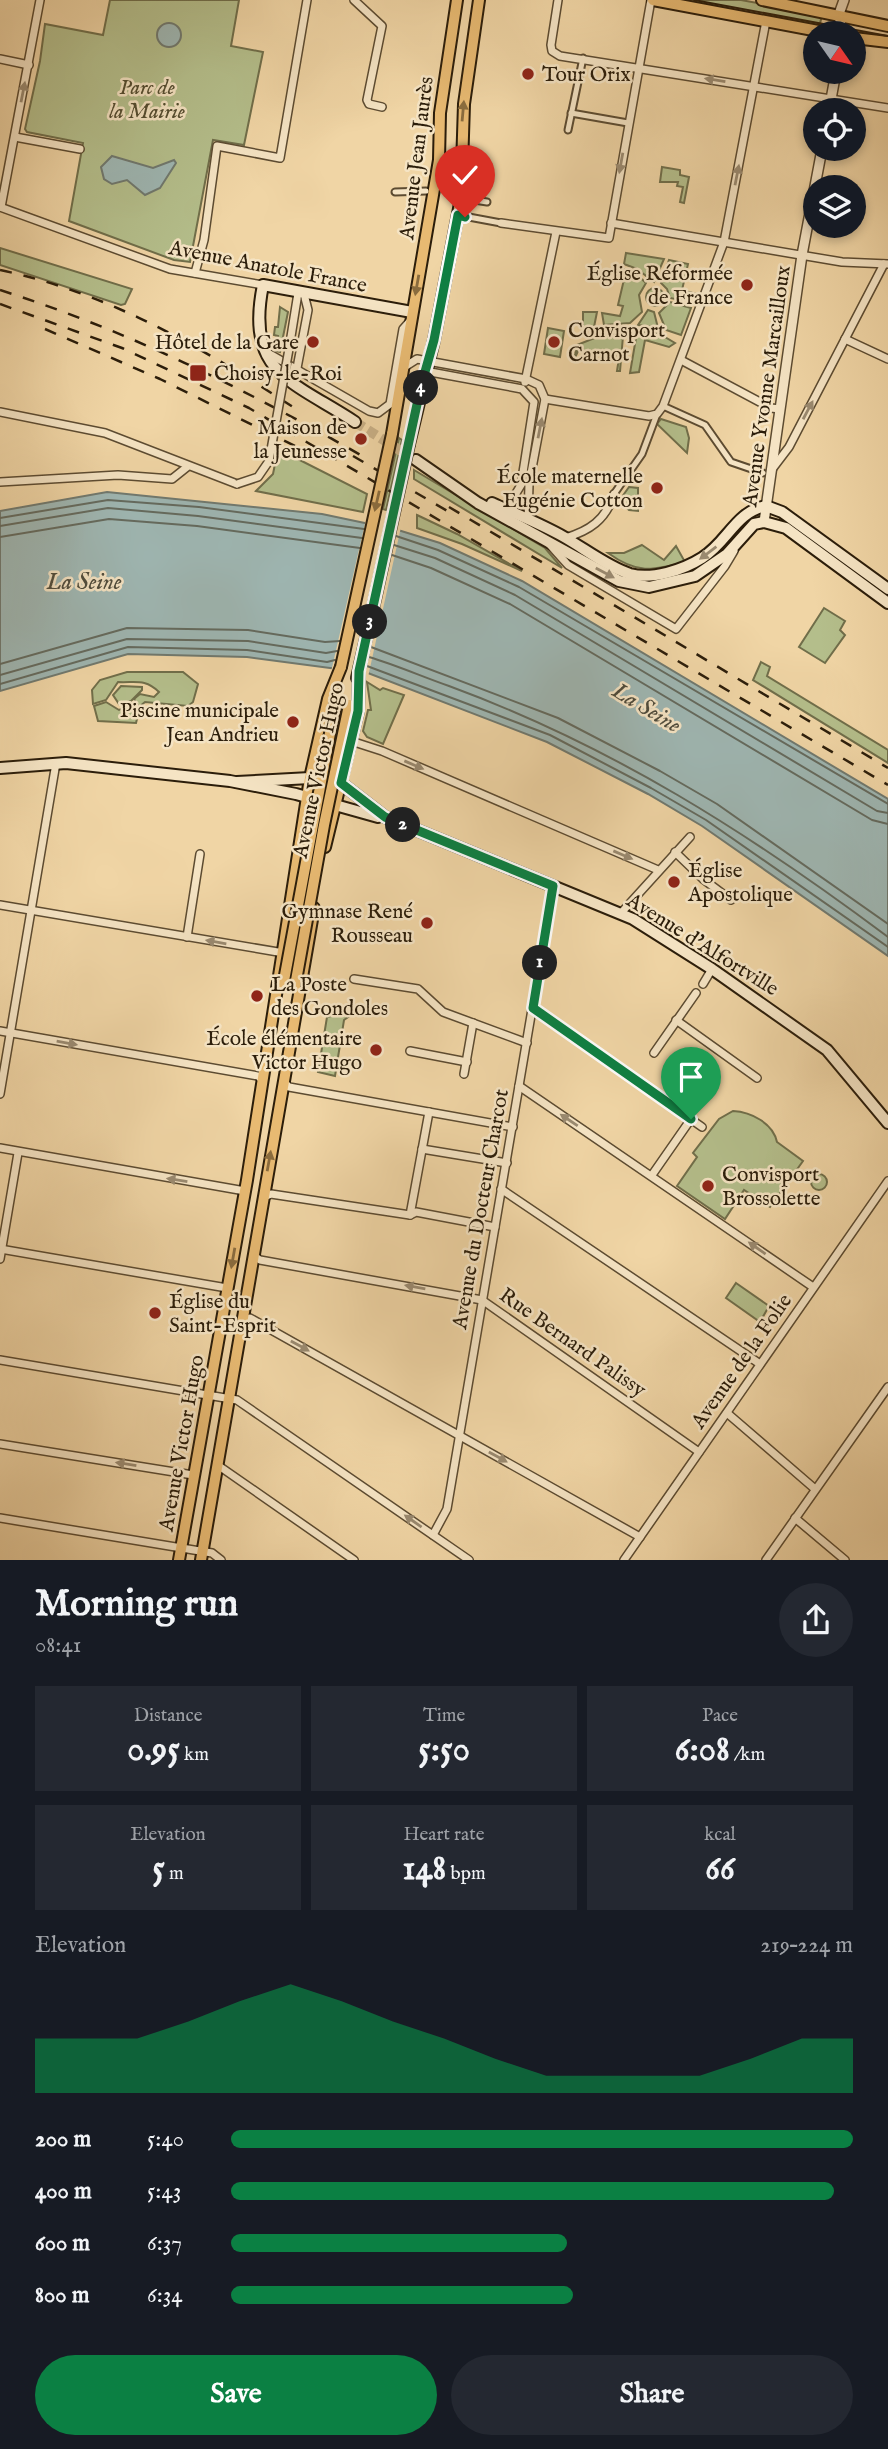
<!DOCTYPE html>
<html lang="en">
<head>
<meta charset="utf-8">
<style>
  body { margin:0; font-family:"IM FELL English",serif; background:#242831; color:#f1f3f6; height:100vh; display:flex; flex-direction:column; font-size:26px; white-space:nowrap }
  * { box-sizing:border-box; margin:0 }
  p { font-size:23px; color:#9ea1a6 }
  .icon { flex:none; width:38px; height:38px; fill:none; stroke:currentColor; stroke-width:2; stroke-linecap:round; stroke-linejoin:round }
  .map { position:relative; height:1560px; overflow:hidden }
  .details { display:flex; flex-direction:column; background:#171b24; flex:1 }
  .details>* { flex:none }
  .needle { width:46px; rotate:124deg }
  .tools { position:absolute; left:803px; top:21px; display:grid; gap:14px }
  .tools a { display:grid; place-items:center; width:63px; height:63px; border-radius:50%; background:#171b24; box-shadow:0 4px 10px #0003; font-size:35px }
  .pin { position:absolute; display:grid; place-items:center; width:60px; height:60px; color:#fff; margin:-72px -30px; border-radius:50% 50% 50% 0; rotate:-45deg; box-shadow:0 0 7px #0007 }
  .pin .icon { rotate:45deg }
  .km { position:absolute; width:35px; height:35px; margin:-18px; border-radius:50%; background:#222; color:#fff; font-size:19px; line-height:35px; text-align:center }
  .round { display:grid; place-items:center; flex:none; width:74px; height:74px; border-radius:37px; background:#242831 }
  .overview { display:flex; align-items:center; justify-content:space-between; height:119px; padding:0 35px }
  h1 { font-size:38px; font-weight:800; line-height:52px }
  .metrics { display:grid; grid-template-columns:repeat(3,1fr); gap:10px; height:119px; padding:7px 35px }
  .metrics div { display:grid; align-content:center; border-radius:0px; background:#242831; text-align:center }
  .metrics b { font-size:35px; font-weight:800 }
  .metrics small { font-size:19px; font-weight:400 }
  .metrics p { font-size:19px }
  .chart { height:196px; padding:14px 35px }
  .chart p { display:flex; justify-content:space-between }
  .chart svg { width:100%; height:126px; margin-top:7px; fill:#0b8043; opacity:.7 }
  .cta { display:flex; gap:14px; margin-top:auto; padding:14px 35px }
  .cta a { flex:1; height:80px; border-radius:42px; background:#0b8043; color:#fff; font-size:28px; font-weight:800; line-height:80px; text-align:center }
  .cta a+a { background:#242831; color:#f1f3f6 }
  ul { padding:0 35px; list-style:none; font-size:23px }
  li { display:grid; grid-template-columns:112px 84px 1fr; align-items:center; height:52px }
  li i { height:18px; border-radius:9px; background:#0b8043 }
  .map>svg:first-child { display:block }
  .green { fill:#b4be8b; stroke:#706e4a; stroke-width:2 }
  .water { fill:#9eb6b2; stroke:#70796f; stroke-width:2 }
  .pier { fill:#f0d5a5 }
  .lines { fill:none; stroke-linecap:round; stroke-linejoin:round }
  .shore { stroke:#646a5e; stroke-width:2 }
  .secondary-tunnel { stroke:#c9b086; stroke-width:10; stroke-dasharray:10 5; stroke-linecap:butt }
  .pedestrian-casing { stroke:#5c4b31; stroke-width:9 }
  .minor-casing { stroke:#5c4b31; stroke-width:10 }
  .tertiary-casing { stroke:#5c4b31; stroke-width:12 }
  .secondary-casing { stroke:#2b1d0a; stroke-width:14 }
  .primary-casing { stroke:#2b1d0a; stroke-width:14 }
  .pedestrian { stroke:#f5e4c4; stroke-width:5 }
  .minor { stroke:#f5e4c4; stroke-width:7 }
  .tertiary { stroke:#f5e4c4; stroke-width:9 }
  .secondary { stroke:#f5e4c4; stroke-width:10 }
  .primary { stroke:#e8ba72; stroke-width:10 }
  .tram { stroke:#2b1d0a; stroke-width:2 }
  .rail { stroke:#2b1d0a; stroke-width:2.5; stroke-dasharray:12 12; stroke-linecap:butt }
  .minor-bridge-casing { stroke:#5c4b31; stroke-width:10; stroke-linecap:butt }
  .primary-bridge-casing { stroke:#2b1d0a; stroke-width:14; stroke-linecap:butt }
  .minor-bridge { stroke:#f5e4c4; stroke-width:7 }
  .primary-bridge { stroke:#e8ba72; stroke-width:10 }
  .oneway { fill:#9a8a70 }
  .oneway2 { fill:#8a6c3e }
  .route-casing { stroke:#fff; stroke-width:14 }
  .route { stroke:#0b8043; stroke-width:9 }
  .poi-dot { fill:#8f2418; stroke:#f5e4c4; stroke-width:2.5 }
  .labels { text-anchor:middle; stroke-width:5; stroke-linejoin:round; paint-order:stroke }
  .poi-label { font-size:21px; fill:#2b1d0a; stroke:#f5e4c4; text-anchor:start }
  .park-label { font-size:21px; font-style:italic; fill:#544d31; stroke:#f5e4c4 }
  .street-label { font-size:21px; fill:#2b1d0a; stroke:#f5e4c4 }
  .water-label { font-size:23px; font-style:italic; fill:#4e4b3c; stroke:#f5e4c4 }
</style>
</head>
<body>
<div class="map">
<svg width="888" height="1560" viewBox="0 0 888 1560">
  <rect width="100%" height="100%" fill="#f0d5a5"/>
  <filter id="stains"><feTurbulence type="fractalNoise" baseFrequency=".00286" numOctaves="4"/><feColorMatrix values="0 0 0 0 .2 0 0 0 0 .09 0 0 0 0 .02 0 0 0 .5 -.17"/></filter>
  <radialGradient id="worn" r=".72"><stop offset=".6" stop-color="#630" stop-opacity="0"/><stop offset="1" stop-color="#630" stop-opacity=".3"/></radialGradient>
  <g class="green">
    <path d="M110,0H239L231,46L263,52L244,145L213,140L190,262L174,260L69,221L83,143L27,132L25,129L40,61L45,24L103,35Z"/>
    <path d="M673,0H741L822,15L819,28Z"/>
    <path d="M662,167L680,170V175L689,177L684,203L680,202L683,187L677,186L678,182H660Z"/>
    <path d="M0,248L132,289L125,304L121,305L0,265Z"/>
    <path d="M626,253L664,259L654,282L637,269L624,264Z"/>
    <path d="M669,260L688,264L682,290L696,294L680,300L670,298L667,289L661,283Z"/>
    <path d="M623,269L633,271L646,283L639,295L642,312L630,323L604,325L602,313L620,316L623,306L618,305L626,271Z"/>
    <circle cx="655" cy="297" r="9"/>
    <path d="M670,302L691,308L681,335L666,330L659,313Z"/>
    <path d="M280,307L288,312L280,352L276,351L278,336L274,335L275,327H278Z"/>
    <path d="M648,310L654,312L658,328L638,325Z"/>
    <path d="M583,312H597L594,327L583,328Z"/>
    <path d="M548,328L564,331L560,357L544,354Z"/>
    <path d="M637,332L658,333L675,343L669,347L645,340L639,372L630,373Z"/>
    <path d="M607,333L623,336L620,371H617L620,351H616L615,358L578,351L574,360L577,345Z"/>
    <path d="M661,419L686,427L689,438L687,453L657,424Z"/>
    <path d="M399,438L402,440L386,510L383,509Z"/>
    <path d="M278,449L367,494L363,512L256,491L273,474Z"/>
    <path d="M414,470L545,548L562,568L414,479Z"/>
    <path d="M629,487L638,488V511L629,510L619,501Z"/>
    <path d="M417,515L457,534L522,571L462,544L417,528Z"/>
    <path d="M642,545L664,560L676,546L685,562C652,571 637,574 608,553H624Z"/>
    <path d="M824,608L845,621L840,630L845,635L825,663L799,647Z"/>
    <path d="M761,662L770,667L767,676L888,750V763L753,680Z"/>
    <path d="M127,672H183L198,684L193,702L188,706L145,702L139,707L134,699L140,694L154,697L159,692C145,678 135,683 118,682L106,700L93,704L92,690L100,680Z"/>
    <path d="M367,682L380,690L383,688L404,695L383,744L367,737L363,731L368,710H371Z"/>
    <path d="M121,686L142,687V690L131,701L119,704L113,695Z"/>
    <path d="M106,702L119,710L134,704L139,711L136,723L98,721L94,706Z"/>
    <path d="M351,1011V1015L344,1020L335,1076L318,1072L327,1017Z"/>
    <path d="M733,1111C751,1112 773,1123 777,1142L803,1161L770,1207L744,1190L725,1219L677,1186L697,1157L693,1153L719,1119Z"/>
    <circle cx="819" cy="1182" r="8"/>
    <path d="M736,1283L769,1306L760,1322L726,1298Z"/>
  </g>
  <g class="water">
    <circle cx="169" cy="35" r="12"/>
    <path d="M112,156L153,168L174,160L176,163L160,188L145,195L127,180L112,184L104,179L101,167Z"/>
    <path d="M107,492L322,514L398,530L440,543L522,581L888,799V956L702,826L648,794L547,742L368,673L247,657L128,654L0,691V511Z"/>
  </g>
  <path class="pier" d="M366,519L401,527L368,677L337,670L331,672Z"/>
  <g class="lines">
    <g class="shore">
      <path d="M0,518L108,500L199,507L364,529"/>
      <path d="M0,526L108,508L198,516L362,538"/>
      <path d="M396,536L438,550L519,587L888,804"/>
      <path d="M0,537L109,519L197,526L360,548"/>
      <path d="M394,545L435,558L515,595L877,811L888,813"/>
      <path d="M392,555L431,568L510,604L872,820L888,824"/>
      <path d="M371,647L558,718L660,771L717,804L888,924"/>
      <path d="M369,657C396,665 423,677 449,686C612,746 749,833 888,937"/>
      <path d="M0,664L127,628L248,630L325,642L340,641"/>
      <path d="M367,666L550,735L651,788L706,820L888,947"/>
      <path d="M0,675L127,639L248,641L326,653L337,651"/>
      <path d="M0,684L128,647L247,650L327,662L335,660"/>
    </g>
    <path class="secondary-tunnel" d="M355,422L414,459"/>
    <defs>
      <g id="pedestrian">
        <path d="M571,113L628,123"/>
        <path d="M568,130L583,58"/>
        <path d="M395,192L426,191"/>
        <path d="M468,199L487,202"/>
        <path d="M458,215L501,223"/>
        <path d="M663,406L705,425L731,462L763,473"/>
        <path d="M614,494L642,454L657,414"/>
      </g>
      <g id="minor">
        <path d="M354,0L382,26L367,100L369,104L382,107"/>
        <path d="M558,0L551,45L552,51L560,56L888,108"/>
        <path d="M0,59L29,65"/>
        <path d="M15,137L80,149"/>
        <path d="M0,207L170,269L263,285"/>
        <path d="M1,207L40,0"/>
        <path d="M501,223L609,238L651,0"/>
        <path d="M611,223L842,262L888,264"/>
        <path d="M195,273L204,240L217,146L280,158L307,0"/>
        <path d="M845,339L888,359"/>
        <path d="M289,349L298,293"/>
        <path d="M268,353L369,411L378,413L390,404L403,329L410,321"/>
        <path d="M681,360L771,408L780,409"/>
        <path d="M406,366L417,359L526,379L539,385L545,399L529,484L528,520"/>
        <path d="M297,368L308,310L304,294"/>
        <path d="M425,371L522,389L534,402L521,485L504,513"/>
        <path d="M525,382L556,232"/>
        <path d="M545,399L649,416L657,414L663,406L724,242L766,21"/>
        <path d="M0,412L105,433L237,484"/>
        <path d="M773,468L789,447L884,264"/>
        <path d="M0,482L118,475L172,479L187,467"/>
        <path d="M565,538C589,531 606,520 614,494"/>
        <path d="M550,545L568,565L676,629L725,566L734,551"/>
        <path d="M351,741L382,751L658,870"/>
        <path d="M675,852L703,879L731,900"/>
        <path d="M0,905L284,953"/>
        <path d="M621,913L690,837"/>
        <path d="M187,937L200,854"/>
        <path d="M354,979L418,989L443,1012L527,1043"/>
        <path d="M703,984L712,969"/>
        <path d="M533,1008L702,1127"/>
        <path d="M676,1020L757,1078"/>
        <path d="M0,1031L258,1076L262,1080"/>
        <path d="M410,1051L467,1062"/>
        <path d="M654,1053L696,993"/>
        <path d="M464,1074L473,1023"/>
        <path d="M284,1082L289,1087L513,1127"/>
        <path d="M519,1086L813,1287"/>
        <path d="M0,1094L56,763"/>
        <path d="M0,1148L245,1191"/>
        <path d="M422,1149L507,1163"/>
        <path d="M652,1175L691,1119"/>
        <path d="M501,1189L760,1364"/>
        <path d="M264,1197L271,1194L410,1215L416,1212L495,1227"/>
        <path d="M410,1215L429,1112"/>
        <path d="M0,1249L227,1288"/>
        <path d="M253,1255L260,1260L482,1300L699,1452"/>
        <path d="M0,1259L18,1153"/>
        <path d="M242,1322L250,1318L640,1537"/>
        <path d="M0,1360L237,1400L469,1560"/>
        <path d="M727,1413L815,1489"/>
        <path d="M0,1444L193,1475"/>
        <path d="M219,1466L354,1560"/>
        <path d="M0,1518L212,1553L221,1560"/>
        <path d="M795,1518L845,1560"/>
        <path d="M433,1535L447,1509L553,886"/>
        <path d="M624,1560L888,1181"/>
        <path d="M766,1560L888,1387"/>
      </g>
      <g id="tertiary">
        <path d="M842,33L839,14L844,0"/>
        <path d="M829,110L836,72"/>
        <path d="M764,522L802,255L822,149"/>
      </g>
      <g id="secondary">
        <path d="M355,422C293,381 245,374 263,285L412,312"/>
        <path d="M416,460L478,503L619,581L649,587L695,576L727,554L754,524L764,522L786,528L888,603"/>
        <path d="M492,503C516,514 541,524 564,537C585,549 608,567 630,574C652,580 683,570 702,558C728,542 735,512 766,506L782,512L888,589"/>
        <path d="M0,768L66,763L230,781L296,794L378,817"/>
        <path d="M237,782L310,778L341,783L385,817L633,919L712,969L827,1050L888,1123"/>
      </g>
      <g id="primary">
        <path d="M653,0L829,33"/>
        <path d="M762,0L888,26"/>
        <path d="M854,38L888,42"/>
        <path d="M392,434L439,160L440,113L457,0"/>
        <path d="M409,444L434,340L461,198L464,104L479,0"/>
        <path d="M357,678L375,599"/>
        <path d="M325,847L358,711L359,671"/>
        <path d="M179,1560L247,1180L310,778L328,699L341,667"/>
        <path d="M201,1560L314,908"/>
      </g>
    </defs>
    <use href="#pedestrian" class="pedestrian-casing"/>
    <use href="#minor" class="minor-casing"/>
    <use href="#tertiary" class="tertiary-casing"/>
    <use href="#secondary" class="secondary-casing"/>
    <use href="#primary" class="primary-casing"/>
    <use href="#pedestrian" class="pedestrian"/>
    <use href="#minor" class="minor"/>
    <use href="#tertiary" class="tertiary"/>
    <use href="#secondary" class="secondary"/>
    <use href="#primary" class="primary"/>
    <path class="tram" d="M694,0L888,36"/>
    <g class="rail">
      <path d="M0,270C109,293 201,347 293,407"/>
      <path d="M0,290C129,331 247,390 364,457"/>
      <path d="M0,304L122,348L249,408L888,785"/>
      <path d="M45,329L160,379L311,454"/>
      <path d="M353,456L456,516"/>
      <path d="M449,507L888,768"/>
    </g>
    <defs>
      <path id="minor-bridge" d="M237,484L258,477L269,461L289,349"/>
      <g id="primary-bridge">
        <path d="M375,599L409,444"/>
        <path d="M341,667L392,434"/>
        <path d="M283,986L336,701"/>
        <path d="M295,986L324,825L349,705"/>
      </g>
    </defs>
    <use href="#minor-bridge" class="minor-bridge-casing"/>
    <use href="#primary-bridge" class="primary-bridge-casing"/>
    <use href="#minor-bridge" class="minor-bridge"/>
    <use href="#primary-bridge" class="primary-bridge"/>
  </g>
  <defs><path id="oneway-solid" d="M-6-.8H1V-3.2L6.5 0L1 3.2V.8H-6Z" transform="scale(1.75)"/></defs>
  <g class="oneway">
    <use href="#oneway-solid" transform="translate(715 80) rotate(-171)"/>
    <use href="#oneway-solid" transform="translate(23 92) rotate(-79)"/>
    <use href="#oneway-solid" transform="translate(621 163) rotate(100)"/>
    <use href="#oneway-solid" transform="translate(737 175) rotate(-79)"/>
    <use href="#oneway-solid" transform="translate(808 410) rotate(-62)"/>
    <use href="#oneway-solid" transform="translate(540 428) rotate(-79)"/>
    <use href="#oneway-solid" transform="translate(708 553) rotate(143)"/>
    <use href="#oneway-solid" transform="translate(605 573) rotate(28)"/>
    <use href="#oneway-solid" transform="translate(414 765) rotate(23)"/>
    <use href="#oneway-solid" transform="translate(623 855) rotate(23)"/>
    <use href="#oneway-solid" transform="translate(216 942) rotate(-170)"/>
    <use href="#oneway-solid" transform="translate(67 1043) rotate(10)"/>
    <use href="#oneway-solid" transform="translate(569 1120) rotate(-146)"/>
    <use href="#oneway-solid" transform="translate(177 1180) rotate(-171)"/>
    <use href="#oneway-solid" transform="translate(757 1248) rotate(-145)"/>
    <use href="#oneway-solid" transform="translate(415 1287) rotate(-170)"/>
    <use href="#oneway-solid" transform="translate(300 1346) rotate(29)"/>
    <use href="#oneway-solid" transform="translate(498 1457) rotate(29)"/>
    <use href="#oneway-solid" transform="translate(126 1464) rotate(-171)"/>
    <use href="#oneway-solid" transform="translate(413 1521) rotate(-145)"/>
  </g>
  <g class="oneway2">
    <use href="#oneway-solid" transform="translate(463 111) rotate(-85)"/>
    <use href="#oneway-solid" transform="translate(417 285) rotate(100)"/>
    <use href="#oneway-solid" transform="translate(377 501) rotate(103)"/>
    <use href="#oneway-solid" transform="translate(269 1161) rotate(-80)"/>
    <use href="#oneway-solid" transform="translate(233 1258) rotate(100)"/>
  </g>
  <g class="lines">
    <defs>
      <path id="route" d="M465,217L458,215L434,340L421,386L359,671L358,711L341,783L385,817L553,886L533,1008L691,1119"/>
    </defs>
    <use href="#route" class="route-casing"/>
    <use href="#route" class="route"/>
  </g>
  <g class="poi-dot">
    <circle cx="528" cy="74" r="7"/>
    <circle cx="747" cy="285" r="7"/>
    <circle cx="313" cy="342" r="7"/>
    <circle cx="554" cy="342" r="7"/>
    <rect x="189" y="364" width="18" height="18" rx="3.5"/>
    <circle cx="361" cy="439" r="7"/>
    <circle cx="657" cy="488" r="7"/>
    <circle cx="293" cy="722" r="7"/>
    <circle cx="674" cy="882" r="7"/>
    <circle cx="427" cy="923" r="7"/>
    <circle cx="257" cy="996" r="7"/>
    <circle cx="376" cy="1050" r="7"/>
    <circle cx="708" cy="1186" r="7"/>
    <circle cx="155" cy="1313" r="7"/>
  </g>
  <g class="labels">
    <g class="poi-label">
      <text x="542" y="81">Tour Orix</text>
      <text x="733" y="280" text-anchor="end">Église Réformée<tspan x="733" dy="24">de France</tspan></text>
      <text x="568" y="337">Convisport<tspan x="568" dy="24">Carnot</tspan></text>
      <text x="299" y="349" text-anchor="end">Hôtel de la Gare</text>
      <text x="214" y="380">Choisy-le-Roi</text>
      <text x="347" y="434" text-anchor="end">Maison de<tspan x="347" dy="24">la Jeunesse</tspan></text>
      <text x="643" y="483" text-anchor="end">École maternelle<tspan x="643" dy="24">Eugénie Cotton</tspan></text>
      <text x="279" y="717" text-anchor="end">Piscine municipale<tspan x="279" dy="24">Jean Andrieu</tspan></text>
      <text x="688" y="877">Église<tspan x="688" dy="24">Apostolique</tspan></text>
      <text x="413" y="918" text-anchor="end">Gymnase René<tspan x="413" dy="24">Rousseau</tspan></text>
      <text x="271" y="991">La Poste<tspan x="271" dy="24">des Gondoles</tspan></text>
      <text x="362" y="1045" text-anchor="end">École élémentaire<tspan x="362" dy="24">Victor Hugo</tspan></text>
      <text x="722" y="1181">Convisport<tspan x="722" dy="24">Brossolette</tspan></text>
      <text x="169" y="1308">Église du<tspan x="169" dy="24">Saint-Esprit</tspan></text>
    </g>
    <g class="park-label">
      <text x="147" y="94">Parc de<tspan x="147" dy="24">la Mairie</tspan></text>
    </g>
    <g class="street-label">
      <text transform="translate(416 158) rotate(-83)" y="7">Avenue Jean Jaurès</text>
      <text transform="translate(268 266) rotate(11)" y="7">Avenue Anatole France</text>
      <text transform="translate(766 386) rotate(-82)" y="7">Avenue Yvonne Marcailloux</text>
      <text transform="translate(318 770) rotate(-78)" y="7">Avenue Victor Hugo</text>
      <text transform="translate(703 944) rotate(32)" y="7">Avenue d'Alfortville</text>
      <text transform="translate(480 1209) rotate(-80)" y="7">Avenue du Docteur Charcot</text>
      <text transform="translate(573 1342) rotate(35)" y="7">Rue Bernard Palissy</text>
      <text transform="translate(741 1361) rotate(-55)" y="7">Avenue de la Folie</text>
      <text transform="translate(181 1443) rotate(-80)" y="7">Avenue Victor Hugo</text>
    </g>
    <g class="water-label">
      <text x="84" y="589">La Seine</text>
      <text transform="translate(647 707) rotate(31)" y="8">La Seine</text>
    </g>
  </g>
  <rect width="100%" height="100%" filter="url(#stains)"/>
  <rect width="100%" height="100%" fill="url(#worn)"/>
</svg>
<div class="tools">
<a><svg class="needle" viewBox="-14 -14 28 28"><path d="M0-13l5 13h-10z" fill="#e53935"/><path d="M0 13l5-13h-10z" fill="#9ea1a6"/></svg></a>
<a><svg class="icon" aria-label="locate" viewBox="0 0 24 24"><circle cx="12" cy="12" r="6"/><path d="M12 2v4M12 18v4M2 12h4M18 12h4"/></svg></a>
<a><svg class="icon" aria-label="layers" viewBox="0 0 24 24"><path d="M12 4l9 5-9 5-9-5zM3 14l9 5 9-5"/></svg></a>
</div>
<div class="pin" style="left:691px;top:1119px;background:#1e9e55"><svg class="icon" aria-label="arrive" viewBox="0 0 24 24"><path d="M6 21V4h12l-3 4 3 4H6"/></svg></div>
<div class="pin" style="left:465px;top:217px;background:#d93025"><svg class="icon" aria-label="check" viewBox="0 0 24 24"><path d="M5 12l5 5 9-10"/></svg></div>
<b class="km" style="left:540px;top:963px">1</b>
<b class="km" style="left:403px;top:825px">2</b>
<b class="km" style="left:370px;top:622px">3</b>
<b class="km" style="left:421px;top:388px">4</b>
</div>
<section class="details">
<div class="overview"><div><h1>Morning run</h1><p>08:41</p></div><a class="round"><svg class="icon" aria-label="share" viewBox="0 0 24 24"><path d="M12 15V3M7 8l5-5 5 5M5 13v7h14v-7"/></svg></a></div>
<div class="metrics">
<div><p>Distance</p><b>0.95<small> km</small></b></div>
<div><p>Time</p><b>5:50</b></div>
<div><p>Pace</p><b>6:08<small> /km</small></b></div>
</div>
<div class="metrics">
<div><p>Elevation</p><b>5<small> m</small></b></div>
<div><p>Heart rate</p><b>148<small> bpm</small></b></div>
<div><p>kcal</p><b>66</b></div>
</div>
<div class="chart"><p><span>Elevation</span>219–224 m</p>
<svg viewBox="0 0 160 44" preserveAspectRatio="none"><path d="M0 44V25L10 25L20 25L30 19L40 12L50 6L60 12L70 19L80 25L90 32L100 38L110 38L120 38L130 38L140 32L150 25L160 25V44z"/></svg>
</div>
<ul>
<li><b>200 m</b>5:40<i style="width:100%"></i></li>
<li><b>400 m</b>5:43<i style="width:97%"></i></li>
<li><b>600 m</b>6:37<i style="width:54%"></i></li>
<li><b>800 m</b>6:34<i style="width:55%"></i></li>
</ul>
<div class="cta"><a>Save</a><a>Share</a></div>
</section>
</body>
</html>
